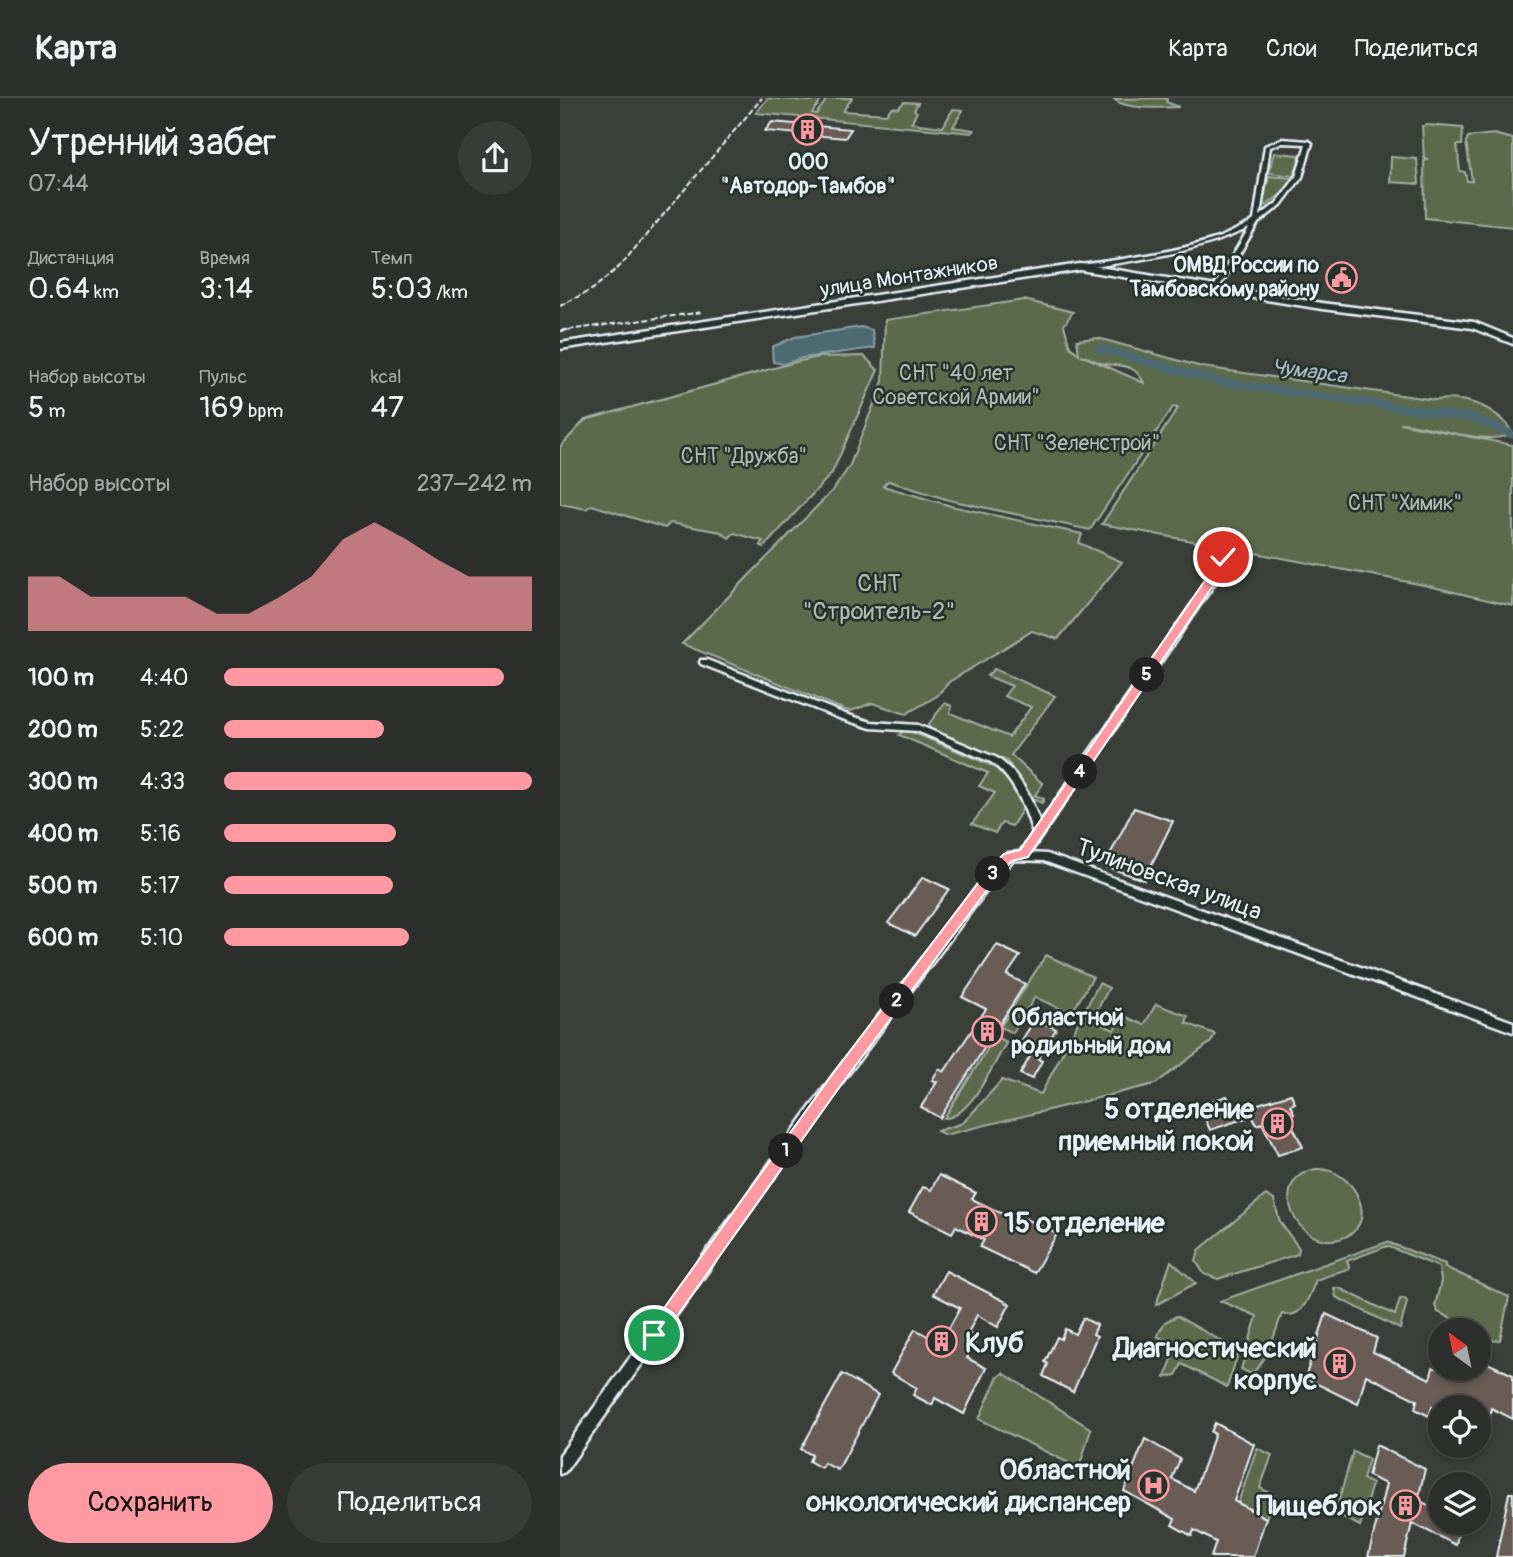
<!DOCTYPE html>
<html lang="ru">
<head>
<meta charset="utf-8">
<style>
  body { margin:0; font-family:Pangolin,sans-serif; background:#383b37; color:#f1f3f6; height:100vh; display:flex; flex-direction:column; font-size:26px; white-space:nowrap }
  * { box-sizing:border-box; margin:0 }
  p { font-size:23px; color:#a6a9a9 }
  .icon { flex:none; width:38px; height:38px; fill:none; stroke:currentColor; stroke-width:2; stroke-linecap:round; stroke-linejoin:round }
  .map { position:relative; flex:1; overflow:hidden }
  .panel { display:flex; flex-direction:column; background:#2c2f2b; width:560px }
  .panel>* { flex:none }
  .needle { width:46px; rotate:327deg }
  .controls { position:absolute; left:868px; top:1220px; display:grid; gap:14px }
  .controls a { display:grid; place-items:center; width:63px; height:63px; border-radius:50%; background:#2c2f2b; box-shadow:0 4px 10px #0003,0 0 0 2px #484a47; font-size:35px }
  .pin { position:absolute; display:grid; place-items:center; width:60px; height:60px; color:#fff; margin:-30px; border:4px solid #fff; border-radius:50%; box-shadow:0 2px 7px #0007 }
  .km { position:absolute; width:35px; height:35px; margin:-18px; border-radius:50%; background:#222; color:#fff; font-size:19px; line-height:35px; text-align:center }
  .round { display:grid; place-items:center; flex:none; width:74px; height:74px; border-radius:37px; background:#383b37 }
  .summary { display:flex; align-items:center; justify-content:space-between; height:119px; padding:0 28px }
  h1 { font-size:38px; font-weight:600; line-height:52px }
  .stats { display:grid; grid-template-columns:repeat(3,1fr); gap:10px; height:119px; padding:7px 28px }
  .stats div { display:grid; align-content:center }
  .stats b { font-size:30px; font-weight:600 }
  .stats small { font-size:19px; font-weight:400 }
  .stats p { font-size:19px }
  .chart { height:196px; padding:14px 28px }
  .chart p { display:flex; justify-content:space-between }
  .chart svg { width:100%; height:126px; margin-top:7px; fill:#ff9aa2; opacity:.7 }
  .cta { display:flex; gap:14px; margin-top:auto; padding:14px 28px }
  .cta a { flex:1; height:80px; border-radius:42px; background:#ff9aa2; color:#111; font-size:28px; font-weight:600; line-height:80px; text-align:center }
  .cta a+a { background:#383b37; color:#f1f3f6 }
  ul { padding:0 28px; list-style:none; font-size:23px }
  li { display:grid; grid-template-columns:112px 84px 1fr; align-items:center; height:52px }
  li i { height:18px; border-radius:9px; background:#ff9aa2 }
  header { display:flex; align-items:center; gap:42px; box-sizing:border-box; height:98px; padding:0 35px; background:#2c2f2b; border-bottom:2px solid #484a47 }
  header strong { font-size:33px }
  nav { display:flex; gap:38px; margin-inline-start:auto; font-size:24px }
  main { display:flex; flex:1; min-height:0 }
  .map>svg:first-child { display:block }
  .green { fill:#5b6b4c; stroke:#a2aea2; stroke-width:2; fill-rule:evenodd }
  .water { fill:#4d6a73; stroke:#8ba0a8; stroke-width:2 }
  .lines { fill:none; stroke-linecap:round; stroke-linejoin:round }
  .river { fill:#4d6a73; fill-rule:evenodd }
  .building { fill:#675b54; stroke:#e8f1f8; stroke-width:2 }
  .street-casing { stroke:#e8f1f8; stroke-width:5 }
  .secondary-casing { stroke:#e8f1f8; stroke-width:5 }
  .street { fill:#26332d; fill-rule:evenodd }
  .secondary { fill:#26332d; fill-rule:evenodd }
  .rail-far1 { stroke:#e8f1f8; stroke-width:2; stroke-dasharray:6 2.5; stroke-linecap:butt }
  .rail { stroke:#e8f1f8; stroke-width:2.5; stroke-dasharray:8 4.5; stroke-linecap:butt }
  .route { fill:#ff9aa2; stroke:#fff; stroke-width:2 }
  .labels { text-anchor:middle; stroke-width:5; stroke-linejoin:round; paint-order:stroke }
  .far-poi-label { font-size:21px; font-weight:bold; fill:#e8f1f8; stroke:#26332d }
  .far-street-label { font-size:21px; fill:#e8f1f8; stroke:#26332d }
  .far-water-label { font-size:21px; font-style:italic; fill:#aabbc3; stroke:#26332d }
  .far-park-label { font-size:21px; fill:#b0bbb3; stroke:#26332d }
  .park-label { font-size:24px; fill:#b0bbb3; stroke:#26332d }
  .street-label { font-size:24px; fill:#e8f1f8; stroke:#26332d }
  .poi-label { font-size:24px; font-weight:bold; fill:#e8f1f8; stroke:#26332d; text-anchor:start }
  .near-poi-label { font-size:28px; font-weight:bold; fill:#e8f1f8; stroke:#26332d; text-anchor:end }
</style>
</head>
<body>
<header>
<strong>Карта</strong>
<nav><a>Карта</a><a>Слои</a><a>Поделиться</a></nav>
</header>
<main>
<section class="panel">
<div class="summary"><div><h1>Утренний забег</h1><p>07:44</p></div><a class="round"><svg class="icon" aria-label="share" viewBox="0 0 24 24"><path d="M12 15V3M7 8l5-5 5 5M5 13v7h14v-7"/></svg></a></div>
<div class="stats">
<div><p>Дистанция</p><b>0.64<small> km</small></b></div>
<div><p>Время</p><b>3:14</b></div>
<div><p>Темп</p><b>5:03<small> /km</small></b></div>
</div>
<div class="stats">
<div><p>Набор высоты</p><b>5<small> m</small></b></div>
<div><p>Пульс</p><b>169<small> bpm</small></b></div>
<div><p>kcal</p><b>47</b></div>
</div>
<div class="chart"><p><span>Набор высоты</span>237–242 m</p>
<svg viewBox="0 0 160 44" preserveAspectRatio="none"><path d="M0 44V25L10 25L20 32L30 32L40 32L50 32L60 38L70 38L80 32L90 25L100 12L110 6L120 12L130 19L140 25L150 25L160 25V44z"/></svg>
</div>
<ul>
<li><b>100 m</b>4:40<i style="width:91%"></i></li>
<li><b>200 m</b>5:22<i style="width:52%"></i></li>
<li><b>300 m</b>4:33<i style="width:100%"></i></li>
<li><b>400 m</b>5:16<i style="width:56%"></i></li>
<li><b>500 m</b>5:17<i style="width:55%"></i></li>
<li><b>600 m</b>5:10<i style="width:60%"></i></li>
</ul>
<div class="cta"><a>Сохранить</a><a>Поделиться</a></div>
</section>
<div class="map">
<svg width="953" height="1459" viewBox="0 0 953 1459">
  <rect width="100%" height="100%" fill="#3a3f39"/>
  <filter id="ink" filterUnits="userSpaceOnUse"><feTurbulence type="fractalNoise" baseFrequency=".0143" numOctaves="2"/><feDisplacementMap in="SourceGraphic" scale="14" xChannelSelector="R" yChannelSelector="G"/><feConvolveMatrix kernelMatrix="1 2 1 2 8 2 1 2 1" color-interpolation-filters="sRGB"/></filter>
  <g filter="url(#ink)">
    <g class="green">
      <path d="M208,0L251,3L263,0L252,15L256,16L268,0H292L283,13L326,16L332,9L338,10L344,4L358,5L354,12L357,14L351,25L383,29L393,11L403,12L393,29L414,32L412,35L196,15Z"/>
      <path d="M607,0L606,4L619,9C602,10 564,12 554,1Z"/>
      <path d="M867,27L903,30L902,47H897L900,73L905,74L907,83H912L906,44L908,39L934,36L953,41V129L865,120L864,63L868,62L864,60L862,28Z"/>
      <path d="M714,55L740,57L734,78L709,75Z"/>
      <path d="M831,59L857,61L859,86L830,84Z"/>
      <path d="M709,78L733,80L725,93L706,108L703,106Z"/>
      <path d="M464,202L513,214L504,227L510,249L519,256L517,242L538,240L642,269L876,302C907,298 937,309 953,335C929,350 868,326 840,325L953,347V508L864,487L542,426L618,310L613,309L530,432L389,402L328,383L323,388L391,408L522,436L519,445L562,464L498,541L472,533L389,584L377,598L346,616L312,605L291,613L285,612L122,546L274,391L289,369L323,283L325,222ZM521,257C526,258 534,263 541,265C561,270 573,263 584,285Z"/>
      <path d="M304,258L318,272L272,375L204,449L200,447L203,443L174,435L169,440L161,434L110,425L105,430L32,407L26,411L0,406V349L25,322L236,264L258,259Z"/>
      <path d="M434,571L495,598L451,657L483,686L475,697L484,701L482,705L474,702L447,663L372,632L368,627L385,605L392,608L390,615L449,639L471,609L444,598L452,588L427,578Z"/>
      <path d="M345,631L440,671L465,707L452,728L442,725L435,735L412,726L435,695L419,688L428,675L339,637Z"/>
      <path d="M486,857L533,879L511,916L475,899L453,935L440,929Z"/>
      <path d="M539,885L549,890L535,916L544,920L541,926L554,932L562,917L584,927L596,906L628,918L626,925L655,936L651,944L595,986L385,1037L377,1033L403,1025L442,982L481,996Z"/>
      <path d="M435,939L447,944C434,964 410,1021 384,1020Z"/>
      <path d="M756,1071C796,1069 823,1130 779,1141C735,1152 705,1080 756,1071Z"/>
      <path d="M706,1097L714,1102L720,1124L739,1150L738,1156L658,1181L644,1176L636,1163L639,1152Z"/>
      <path d="M827,1144L885,1166V1169L949,1199L940,1242L934,1243L878,1214L875,1208L881,1183L879,1169L827,1148L787,1163L790,1170L756,1182C749,1198 743,1222 722,1216C714,1236 709,1262 691,1276L681,1271L697,1218L660,1203Z"/>
      <path d="M611,1163L636,1185L596,1207Z"/>
      <path d="M774,1190H779L835,1217L840,1201L845,1200L847,1204L840,1231L776,1199Z"/>
      <path d="M617,1218L679,1253L667,1289L622,1266L616,1277L605,1279L617,1249L597,1238L605,1224Z"/>
      <path d="M443,1275L531,1331L519,1370L419,1321L437,1280Z"/>
      <path d="M697,1350L712,1357L700,1390L714,1397L706,1420L678,1405Z"/>
      <path d="M793,1353L809,1361L803,1381L812,1386L800,1428L775,1415Z"/>
    </g>
    <path class="water" d="M301,229L312,232L315,250L242,260L224,266L213,264L212,249L235,239Z"/>
    <g class="lines">
      <path class="river" d="M539,246L661,280L915,316L953,332V341L912,324L660,288L534,253L533,250Z"/>
    </g>
    <g class="building">
      <path d="M212,24L291,31L285,40L205,33Z"/>
      <path d="M574,710L613,723L584,782L544,768Z"/>
      <path d="M363,779L389,791L355,838L328,825Z"/>
      <path d="M437,847L460,858L447,877L465,886L380,1020L361,1009L377,984L372,982L379,971L384,974L426,911L402,899Z"/>
      <path d="M475,921L496,931L478,961L482,963L472,981L460,976L471,957L457,950Z"/>
      <path d="M731,996L735,1005L730,1007L734,1015L727,1017L743,1049L718,1057L702,1025L697,1027L692,1018L650,1032L639,1007L667,998L675,1013Z"/>
      <path d="M379,1077L416,1095L412,1101L451,1120L453,1115L497,1136L474,1175L420,1149L424,1142L396,1128L392,1135L349,1114L363,1089L371,1092Z"/>
      <path d="M386,1173L450,1206L438,1229L417,1217L408,1235L417,1240L407,1260L426,1270L404,1316L375,1300L372,1307L353,1297L357,1290L331,1275L355,1231L371,1240L374,1236L383,1241L400,1210L373,1196Z"/>
      <path d="M766,1216L817,1240L813,1254L870,1281L873,1270H919V1261L953,1277V1321L931,1310L926,1335L919,1331V1309H880V1313L872,1309L869,1318L855,1311L857,1302L806,1277L798,1306L745,1280Z"/>
      <path d="M523,1220L537,1227L533,1236L537,1238L513,1294L483,1278L488,1266L485,1264L497,1239L501,1241L505,1231L515,1236Z"/>
      <path d="M282,1276L318,1297L278,1372L264,1365L261,1370L249,1363L252,1357L241,1351Z"/>
      <path d="M655,1325L694,1346L674,1403L706,1420L693,1459H651L656,1444L634,1432L632,1438L612,1427L615,1421L564,1393L585,1341L620,1361L612,1381L634,1393L655,1336L651,1334Z"/>
      <path d="M816,1347L865,1371L858,1402L880,1413V1424H900L896,1447L852,1425L844,1459H808L826,1386L808,1378Z"/>
      <path d="M949,1395H953V1459H936Z"/>
    </g>
    <g class="lines">
      <defs>
        <g id="street">
          <path d="M722,41L749,43L752,45L742,79L721,107L698,125L657,193L652,192L689,130C634,155 580,162 520,171L517,169L520,167C565,161 611,155 655,141C667,137 679,130 690,125L694,122L705,48ZM722,45L746,46L736,79L717,105L700,118L710,49Z"/>
          <path d="M663,456L667,459L657,482L470,755L487,756L953,924V934L484,763L453,762L437,779L280,987L5,1374L0,1376V1357L272,979L429,773L448,755L460,754L473,735C464,707 455,682 431,664L357,633L311,630L279,620L141,566L140,564L141,562H147L285,616L311,624L358,627L437,660C460,676 471,700 480,725L650,480L659,459Z"/>
        </g>
        <path id="secondary" d="M520,166L762,205L914,224L953,240V246L912,230L762,211L520,172L0,251V245Z"/>
      </defs>
      <use href="#street" class="street-casing"/>
      <use href="#secondary" class="secondary-casing"/>
      <use href="#street" class="street"/>
      <use href="#secondary" class="secondary"/>
      <g class="rail-far1">
        <path d="M0,208L33,191L60,168L202,0"/>
        <path d="M0,233L143,214"/>
      </g>
      <path class="rail" d="M0,233L12,231"/>
    </g>
  </g>
  <path class="route" d="M663,456L668,459L657,482L468,759L452,763L437,779L281,987L100,1242H89V1231L271,978L428,772L444,756L460,752Z"/>
  <defs>
    <symbol id="building-ring" viewBox="-11 -11 22 22"><circle r="9.5" fill="#26332d" stroke="#ff9aa2" stroke-width="1.5"/><path d="M-4-6H4V6H1V3H-1V6H-4ZM-2.5-4.3h1.7v1.8h-1.7ZM.8-4.3h1.7v1.8H.8ZM-2.5-1h1.7V.8h-1.7ZM.8-1h1.7V.8H.8Z" fill="#ff9aa2"/></symbol>
    <symbol id="civic-ring" viewBox="-11 -11 22 22"><circle r="9.5" fill="#26332d" stroke="#ff9aa2" stroke-width="1.5"/><path d="M-.6-6.5H3V-4.5H.6V-3L4-1V1h2V6H-6V1h2V-1L-.6-3ZM-1.2 2.5V6h2.4V2.5Z" fill="#ff9aa2"/></symbol>
    <symbol id="hospital-ring" viewBox="-11 -11 22 22"><circle r="9.5" fill="#26332d" stroke="#ff9aa2" stroke-width="1.5"/><path d="M-5-5h3v3.5h4V-5h3V5h-3V1.5h-4V5h-3Z" fill="#ff9aa2"/></symbol>
  </defs>
  <g fill-rule="evenodd">
    <use href="#building-ring" x="230" y="14" width="35" height="35"/>
    <use href="#civic-ring" x="764" y="162" width="35" height="35"/>
    <use href="#building-ring" x="410" y="916" width="35" height="35"/>
    <use href="#building-ring" x="700" y="1008" width="35" height="35"/>
    <use href="#building-ring" x="404" y="1106" width="35" height="35"/>
    <use href="#building-ring" x="364" y="1226" width="35" height="35"/>
    <use href="#building-ring" x="762" y="1248" width="35" height="35"/>
    <use href="#hospital-ring" x="576" y="1370" width="35" height="35"/>
    <use href="#building-ring" x="828" y="1390" width="35" height="35"/>
  </g>
  <g class="labels">
    <g class="far-poi-label">
      <text x="248" y="71">ООО<tspan x="248" dy="24">"Автодор-Тамбов"</tspan></text>
      <text x="759" y="174" text-anchor="end">ОМВД России по<tspan x="759" dy="24">Тамбовскому району</tspan></text>
    </g>
    <g class="far-street-label">
      <text transform="translate(349 178) rotate(-9)" y="7">улица Монтажников</text>
    </g>
    <g class="far-water-label">
      <text transform="translate(749 273) rotate(8)" y="7">Чумарса</text>
    </g>
    <g class="far-park-label">
      <text x="396" y="282">СНТ "40 лет<tspan x="396" dy="24">Советской Армии"</tspan></text>
      <text x="517" y="352">СНТ "Зеленстрой"</text>
      <text x="184" y="365">СНТ "Дружба"</text>
      <text x="845" y="412">СНТ "Химик"</text>
    </g>
    <g class="park-label">
      <text x="319" y="493">СНТ<tspan x="319" dy="28">"Строитель-2"</tspan></text>
    </g>
    <g class="street-label">
      <text transform="translate(609 781) rotate(20)" y="8">Тулиновская улица</text>
    </g>
    <g class="poi-label">
      <text x="451" y="927">Областной<tspan x="451" dy="28">родильный дом</tspan></text>
    </g>
    <g class="near-poi-label">
      <text x="694" y="1020">5 отделение<tspan x="694" dy="32">приемный покой</tspan></text>
      <text x="444" y="1134" text-anchor="start">15 отделение</text>
      <text x="405" y="1254" text-anchor="start">Клуб</text>
      <text x="757" y="1259">Диагностический<tspan x="757" dy="32">корпус</tspan></text>
      <text x="571" y="1381">Областной<tspan x="571" dy="32">онкологический диспансер</tspan></text>
      <text x="822" y="1417">Пищеблок</text>
    </g>
  </g>
</svg>
<div class="controls">
<a><svg class="needle" viewBox="-14 -14 28 28"><path d="M0-13l5 13h-10z" fill="#e53935"/><path d="M0 13l5-13h-10z" fill="#a6a9a9"/></svg></a>
<a><svg class="icon" aria-label="locate" viewBox="0 0 24 24"><circle cx="12" cy="12" r="6"/><path d="M12 2v4M12 18v4M2 12h4M18 12h4"/></svg></a>
<a><svg class="icon" aria-label="layers" viewBox="0 0 24 24"><path d="M12 4l9 5-9 5-9-5zM3 14l9 5 9-5"/></svg></a>
</div>
<div class="pin" style="left:94px;top:1237px;background:#1e9e55"><svg class="icon" aria-label="arrive" viewBox="0 0 24 24"><path d="M6 21V4h12l-3 4 3 4H6"/></svg></div>
<div class="pin" style="left:663px;top:459px;background:#d93025"><svg class="icon" aria-label="check" viewBox="0 0 24 24"><path d="M5 12l5 5 9-10"/></svg></div>
<b class="km" style="left:226px;top:1053px">1</b>
<b class="km" style="left:337px;top:903px">2</b>
<b class="km" style="left:433px;top:776px">3</b>
<b class="km" style="left:520px;top:674px">4</b>
<b class="km" style="left:587px;top:577px">5</b>
</div>
</main>
</body>
</html>
